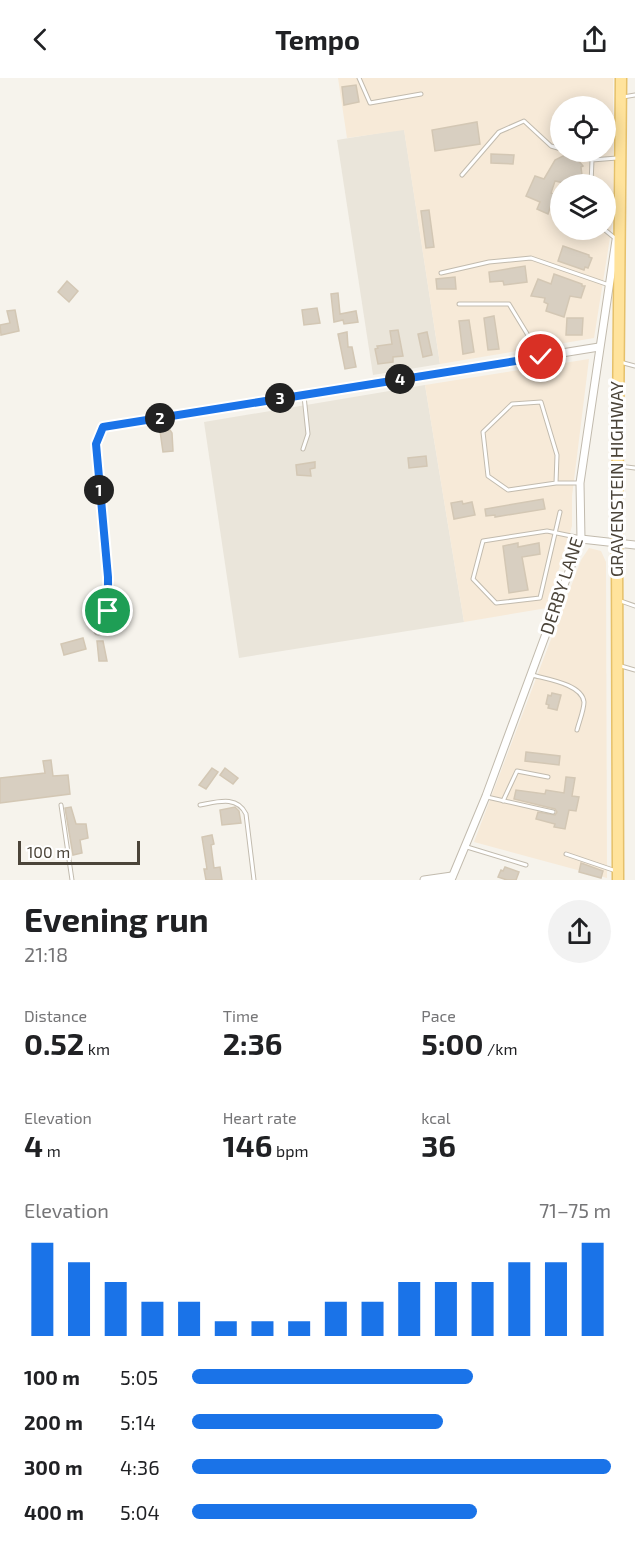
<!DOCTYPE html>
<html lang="en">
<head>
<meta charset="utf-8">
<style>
  body { margin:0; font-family:"Exo 2",sans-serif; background:#f2f2f2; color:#202124; height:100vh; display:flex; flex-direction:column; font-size:22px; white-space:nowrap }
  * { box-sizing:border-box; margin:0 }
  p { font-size:20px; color:#757577 }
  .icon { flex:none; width:33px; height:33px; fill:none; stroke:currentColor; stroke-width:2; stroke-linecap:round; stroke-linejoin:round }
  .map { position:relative; height:802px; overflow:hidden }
  .sheet { display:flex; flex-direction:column; background:#fff; flex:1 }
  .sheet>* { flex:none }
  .fabs { position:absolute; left:550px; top:18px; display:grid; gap:12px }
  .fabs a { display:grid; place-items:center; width:66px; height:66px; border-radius:50%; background:#fff; box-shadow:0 3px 15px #0003; font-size:30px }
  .scale { position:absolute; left:18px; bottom:15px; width:122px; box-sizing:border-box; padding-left:6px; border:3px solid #4b4439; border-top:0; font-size:16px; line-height:21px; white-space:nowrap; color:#4b4439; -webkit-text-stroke:4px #fff; paint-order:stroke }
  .pin { position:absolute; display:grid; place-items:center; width:51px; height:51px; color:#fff; margin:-26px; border:3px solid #fff; border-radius:50%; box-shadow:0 2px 6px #0007 }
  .km { position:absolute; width:30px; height:30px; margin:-15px; border-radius:50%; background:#222; color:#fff; font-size:16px; line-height:30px; text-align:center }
  .round { display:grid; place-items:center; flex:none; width:63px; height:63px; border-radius:32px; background:#f2f2f2 }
  .headline { display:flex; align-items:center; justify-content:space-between; height:102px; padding:0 24px }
  h1 { font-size:33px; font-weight:700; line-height:45px }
  .figures { display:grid; grid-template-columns:repeat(3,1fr); gap:9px; height:102px; padding:6px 24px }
  .figures div { display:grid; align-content:center }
  .figures b { font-size:30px; font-weight:700 }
  .figures small { font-size:16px; font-weight:400 }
  .figures p { font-size:16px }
  .chart { height:168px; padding:12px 24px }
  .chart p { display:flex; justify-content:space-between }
  .chart svg { width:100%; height:108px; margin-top:6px; stroke:#1a73e8; stroke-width:6 }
  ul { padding:0 24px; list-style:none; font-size:20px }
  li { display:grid; grid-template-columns:96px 72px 1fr; align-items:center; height:45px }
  li i { height:15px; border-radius:8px; background:#1a73e8 }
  header { display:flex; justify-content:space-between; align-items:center; height:78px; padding:0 24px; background:#fff; font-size:27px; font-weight:700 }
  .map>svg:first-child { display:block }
  .residential { fill:#eae5da }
  .commercial { fill:#f7ead8; fill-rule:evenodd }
  .building { fill:#d8cfc1; stroke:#d3c7b4; stroke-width:1.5 }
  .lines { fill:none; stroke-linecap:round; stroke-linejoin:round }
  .service-casing { stroke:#c2bbae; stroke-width:5 }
  .minor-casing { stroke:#c2bbae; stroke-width:9 }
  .primary-casing { stroke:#e6c16a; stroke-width:13 }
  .service { stroke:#fff; stroke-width:3 }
  .minor { stroke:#fff; stroke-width:7 }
  .primary { stroke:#ffe39c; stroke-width:10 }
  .route-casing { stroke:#fff; stroke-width:12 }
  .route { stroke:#1a73e8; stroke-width:8 }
  .labels { text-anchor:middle; stroke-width:6; stroke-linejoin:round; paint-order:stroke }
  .street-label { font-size:18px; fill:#4b4439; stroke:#fff }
</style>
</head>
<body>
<header><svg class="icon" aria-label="back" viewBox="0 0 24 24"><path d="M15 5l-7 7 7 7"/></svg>Tempo<svg class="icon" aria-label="share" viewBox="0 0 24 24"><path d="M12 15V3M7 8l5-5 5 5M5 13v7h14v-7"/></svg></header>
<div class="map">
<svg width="635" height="802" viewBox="0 0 635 802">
  <rect width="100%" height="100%" fill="#f6f3ec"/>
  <g class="residential">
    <path d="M404,51L440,286L373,297L337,62Z"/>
    <path d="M425,307L464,544L239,580L204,344Z"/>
  </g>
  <g class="commercial">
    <path d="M338,0H613V141L594,260L440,286L404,52L347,60ZM561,28H606V74H561ZM561,106H606V152H561Z"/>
    <path d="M589,281L572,418V448L547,530L464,544L425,307Z"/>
    <path d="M589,470L601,473L606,484L607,800L474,764L581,482Z"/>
  </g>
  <g class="building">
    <path d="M356,7L359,24L344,27L342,9Z"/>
    <path d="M477,44L480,66L435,73L432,52Z"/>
    <path d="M491,76L514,77L513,86L491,85Z"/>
    <path d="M565,77L577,81L583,88L581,89L582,97H577L574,103L568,106L555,103L551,115L561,120V131L551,127L548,136L537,131L540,124L526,118L535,98L544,101L555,82Z"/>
    <path d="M429,132L434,169L426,170L421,133Z"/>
    <path d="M563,168L589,177V179L592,180L588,190L585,189L584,192L558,183Z"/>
    <path d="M525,188L527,204L504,207L503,203L490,204L489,194Z"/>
    <path d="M554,196L582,206V208H585L581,220L570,218L564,239L546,233L548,226L544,224L545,220L531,218L538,201L551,206Z"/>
    <path d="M455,199L456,211H437L436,201Z"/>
    <path d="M67,203L78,213L69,224L58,214Z"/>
    <path d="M338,215L340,236L356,233L358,244L344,246L343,242L334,244L331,216Z"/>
    <path d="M317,230L320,245L304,247L302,232Z"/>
    <path d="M15,232L19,253L1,257L0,247L10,245L7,233Z"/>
    <path d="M494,238L499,271L488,272L484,240Z"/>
    <path d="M567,240H583L582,257H566Z"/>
    <path d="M469,242L474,274L463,276L459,243Z"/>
    <path d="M398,252L403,278L393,279V284L378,286L375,271L378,270L377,268L392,266L390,253Z"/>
    <path d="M347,254L348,269H352L356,289L345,291L338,256Z"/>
    <path d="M427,254L432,277L423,279L418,256Z"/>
    <path d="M170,352L172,355L173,373L163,374L160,353Z"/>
    <path d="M426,378L427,388L409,390L408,380Z"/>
    <path d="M315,384V390L310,391L311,398L297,397L296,387Z"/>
    <path d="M543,421L545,431L495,439V437L486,438L485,431Z"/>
    <path d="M462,423L463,426L472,424L475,437L454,441L451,425Z"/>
    <path d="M518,465V469L539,465L540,476L522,479L528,512L509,515L503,468Z"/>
    <path d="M83,560L86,571L64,577L61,566Z"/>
    <path d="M97,563H103L107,583H99Z"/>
    <path d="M552,615L561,617L557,632L548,630L549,627L546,626L548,617L551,618Z"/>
    <path d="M526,674L560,678L559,687L525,683Z"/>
    <path d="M51,682L53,698L68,697L70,716L0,725V700L45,695L43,683Z"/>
    <path d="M212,690L218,694L206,711L199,707Z"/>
    <path d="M225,690L238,700L233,706L220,697Z"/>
    <path d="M566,699L575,700L572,718L579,719L576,733L569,732L565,751L554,749L555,746L536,741L538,734L555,737L557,734L555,731L514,721L516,712L545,716L546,712L564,715Z"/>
    <path d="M71,729L76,746H86L88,760L80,762L82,775L73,777L65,730Z"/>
    <path d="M235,729L239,733L241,745L222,747L220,732Z"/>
    <path d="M212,757L214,766L211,767L214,790L220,789L222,802H206L204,791H207L202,759Z"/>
    <path d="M581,785L603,793L601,800L579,794Z"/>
    <path d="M505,789L519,794L516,802H507L498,799L501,792L503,793Z"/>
  </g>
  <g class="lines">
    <defs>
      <g id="service">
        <path d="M359,0L370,25L421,16"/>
        <path d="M623,19L635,17"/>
        <path d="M567,74L592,82"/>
        <path d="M462,97L499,54L524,43L551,68L561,71"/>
        <path d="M591,106L592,82L617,80"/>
        <path d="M605,152L616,161"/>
        <path d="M441,195L489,184L531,180L609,207"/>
        <path d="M459,226H509L540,277"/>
        <path d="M620,284L635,288"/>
        <path d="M303,371L308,356L304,318"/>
        <path d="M619,388L635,390"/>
        <path d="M556,405L557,377L541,324L512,326L483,354L488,398L508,412L556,405H579"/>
        <path d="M560,434L540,520L496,525L473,501L483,463L547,453L581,460"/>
        <path d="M618,522L635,528"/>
        <path d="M621,588L635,592"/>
        <path d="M532,597C546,601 582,606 584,624C584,632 579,644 577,652"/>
        <path d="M487,719L553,734"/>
        <path d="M503,723L517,693L548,699"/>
        <path d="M61,727L72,802"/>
        <path d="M200,727C217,724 237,717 246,736L254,802"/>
        <path d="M467,769L526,787"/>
        <path d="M566,776L616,793"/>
      </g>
      <g id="minor">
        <path d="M581,461L635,467"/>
        <path d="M98,553L108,533V499L96,366L103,349L599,269"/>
        <path d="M424,802L452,798"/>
        <path d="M451,802L486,718L581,461L580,405L616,162"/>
      </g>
      <path id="primary" d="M618,802L617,465L621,0"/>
    </defs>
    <use href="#service" class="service-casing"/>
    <use href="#minor" class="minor-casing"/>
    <use href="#primary" class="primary-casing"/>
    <use href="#service" class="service"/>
    <use href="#minor" class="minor"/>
    <use href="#primary" class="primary"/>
  </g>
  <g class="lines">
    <defs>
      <path id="route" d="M108,533V499L96,366L103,349L541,279"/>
    </defs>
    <use href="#route" class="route-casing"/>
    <use href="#route" class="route"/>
  </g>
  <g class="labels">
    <g class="street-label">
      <text transform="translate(617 401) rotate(-90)" y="6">GRAVENSTEIN HIGHWAY</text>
      <text transform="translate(562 508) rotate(-72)" y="6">DERBY LANE</text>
    </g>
  </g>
</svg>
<div class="fabs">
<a><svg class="icon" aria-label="locate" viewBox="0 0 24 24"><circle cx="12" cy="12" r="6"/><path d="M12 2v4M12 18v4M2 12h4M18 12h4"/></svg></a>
<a><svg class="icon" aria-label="layers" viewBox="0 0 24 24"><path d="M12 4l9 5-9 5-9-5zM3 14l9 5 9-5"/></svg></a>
</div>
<div class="scale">100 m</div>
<div class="pin" style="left:108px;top:533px;background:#1e9e55"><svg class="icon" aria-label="arrive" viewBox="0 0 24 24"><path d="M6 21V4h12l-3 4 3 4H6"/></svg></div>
<div class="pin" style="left:541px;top:279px;background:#d93025"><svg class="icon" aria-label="check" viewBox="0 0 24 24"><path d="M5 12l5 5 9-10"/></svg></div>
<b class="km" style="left:99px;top:412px">1</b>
<b class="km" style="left:160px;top:340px">2</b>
<b class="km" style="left:280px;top:320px">3</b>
<b class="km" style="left:400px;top:301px">4</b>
</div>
<section class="sheet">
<div class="headline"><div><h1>Evening run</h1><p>21:18</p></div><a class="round"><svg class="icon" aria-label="share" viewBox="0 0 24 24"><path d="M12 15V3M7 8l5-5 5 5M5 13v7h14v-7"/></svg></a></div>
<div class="figures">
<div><p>Distance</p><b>0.52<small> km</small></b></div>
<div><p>Time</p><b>2:36</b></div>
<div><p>Pace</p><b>5:00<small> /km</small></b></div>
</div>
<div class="figures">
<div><p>Elevation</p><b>4<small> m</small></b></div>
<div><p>Heart rate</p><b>146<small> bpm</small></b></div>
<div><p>kcal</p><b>36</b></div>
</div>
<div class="chart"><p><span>Elevation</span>71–75 m</p>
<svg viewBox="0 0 160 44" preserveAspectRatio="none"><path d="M5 44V6M15 44V14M25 44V22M35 44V30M45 44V30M55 44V38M65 44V38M75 44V38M85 44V30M95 44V30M105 44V22M115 44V22M125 44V22M135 44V14M145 44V14M155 44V6"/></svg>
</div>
<ul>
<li><b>100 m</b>5:05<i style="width:67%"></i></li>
<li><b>200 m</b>5:14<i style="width:60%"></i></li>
<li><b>300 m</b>4:36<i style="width:100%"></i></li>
<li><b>400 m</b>5:04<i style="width:68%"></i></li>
</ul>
</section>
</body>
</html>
